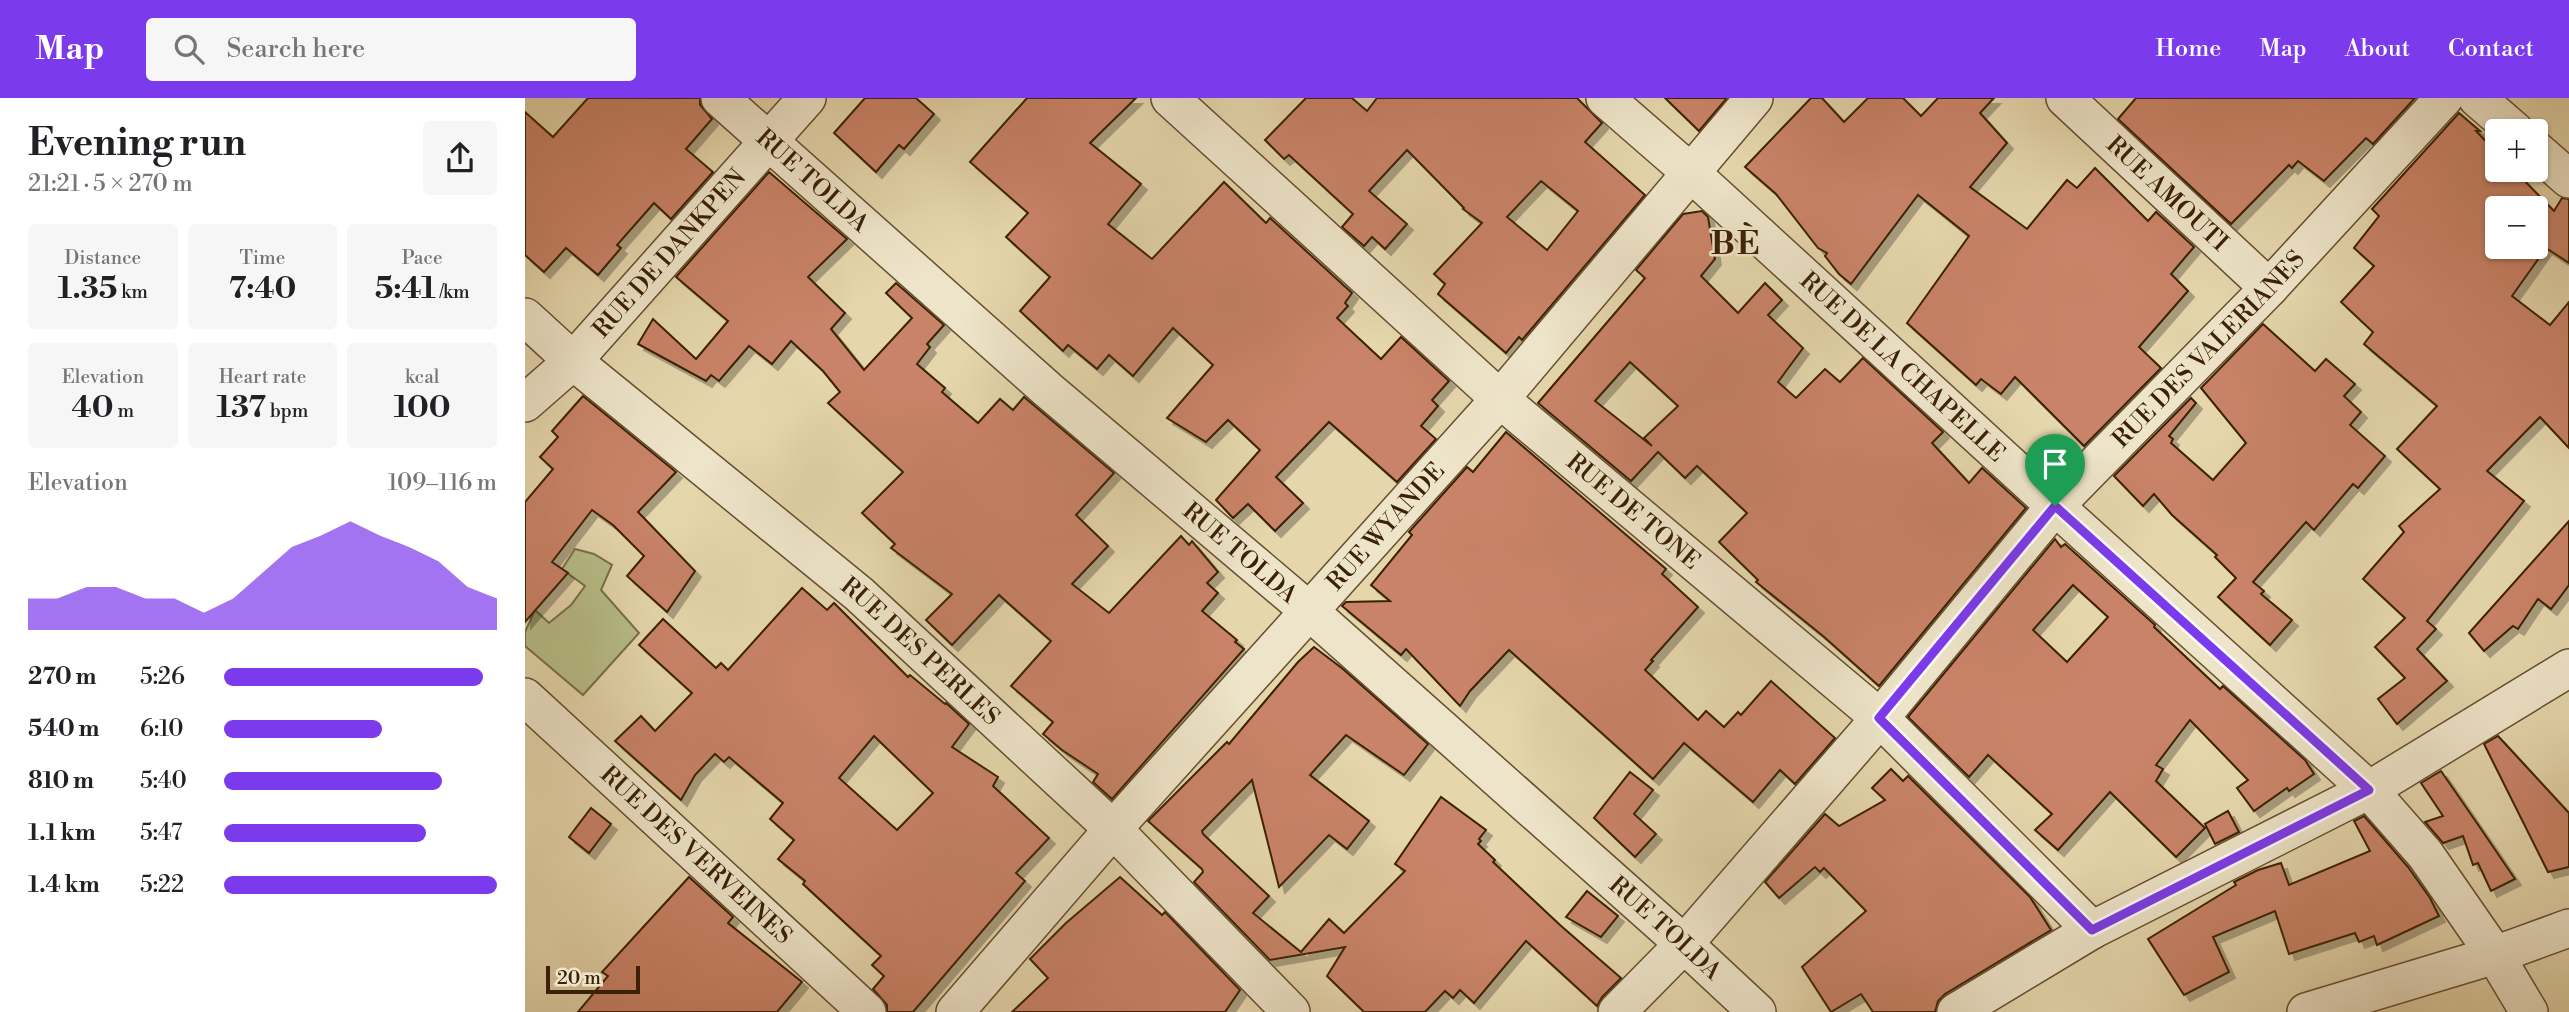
<!DOCTYPE html>
<html lang="en">
<head>
<meta charset="utf-8">
<style>
  body { margin:0; font-family:"Libre Bodoni",serif; background:#f6f6f6; color:#202124; height:100vh; display:flex; flex-direction:column; font-size:26px; white-space:nowrap }
  * { box-sizing:border-box; margin:0 }
  p { font-size:23px; color:#757577 }
  .icon { flex:none; width:38px; height:38px; fill:none; stroke:currentColor; stroke-width:2; stroke-linecap:round; stroke-linejoin:round }
  .map { position:relative; flex:1; overflow:hidden }
  .details { display:flex; flex-direction:column; background:#fff; width:525px }
  .details>* { flex:none }
  .buttons { position:absolute; left:1960px; top:21px; display:grid; gap:14px }
  .buttons a { display:grid; place-items:center; width:63px; height:63px; border-radius:7px; background:#fff; box-shadow:0 2px 5px #0004; font-size:35px }
  .scale { position:absolute; left:21px; bottom:18px; width:94px; box-sizing:border-box; padding-left:7px; border:4px solid #3b2106; border-top:0; font-size:19px; line-height:24px; white-space:nowrap; color:#3b2106; -webkit-text-stroke:5px #eee4c9; paint-order:stroke }
  .pin { position:absolute; display:grid; place-items:center; width:60px; height:60px; color:#fff; margin:-72px -30px; border-radius:50% 50% 50% 0; rotate:-45deg; box-shadow:0 0 7px #0007 }
  .pin .icon { rotate:45deg }
  .round { display:grid; place-items:center; flex:none; width:74px; height:74px; border-radius:7px; background:#f6f6f6 }
  .headline { display:flex; align-items:center; justify-content:space-between; height:119px; padding:0 28px }
  h1 { font-size:38px; font-weight:700; line-height:52px }
  .figures { display:grid; grid-template-columns:repeat(3,1fr); gap:10px; height:119px; padding:7px 28px }
  .figures div { display:grid; align-content:center; border-radius:7px; background:#f6f6f6; text-align:center }
  .figures b { font-size:30px; font-weight:700 }
  .figures small { font-size:19px; font-weight:400 }
  .figures p { font-size:19px }
  .chart { height:196px; padding:14px 28px }
  .chart p { display:flex; justify-content:space-between }
  .chart svg { width:100%; height:126px; margin-top:7px; fill:#7c3aed; opacity:.7 }
  ul { padding:0 28px; list-style:none; font-size:23px }
  li { display:grid; grid-template-columns:112px 84px 1fr; align-items:center; height:52px }
  li i { height:18px; border-radius:9px; background:#7c3aed }
  header { display:flex; align-items:center; gap:42px; box-sizing:border-box; height:98px; padding:0 35px; background:#7c3aed; color:#fff }
  header strong { font-size:33px }
  nav { display:flex; gap:38px; margin-inline-start:auto; font-size:24px }
  .search { width:490px; height:63px; background:#f6f6f6; display:flex; align-items:center; gap:18px; box-sizing:border-box; padding:0 24px; border-radius:7px; color:#757577; font-size:26px }
  main { display:flex; flex:1; min-height:0 }
  .map>svg:first-child { display:block }
  .green { fill:#b7bd88; stroke:#796f47; stroke-width:2 }
  .building { fill:#c98367; stroke:#3b2106; stroke-width:2; fill-rule:evenodd; filter:url(#shadow) }
  .lines { fill:none; stroke-linecap:round; stroke-linejoin:round }
  .minor-casing { stroke:#664e30; stroke-width:40 }
  .minor { stroke:#eee4c9; stroke-width:37 }
  .route-casing { stroke:#fff; stroke-width:14 }
  .route { stroke:#7c3aed; stroke-width:9 }
  .labels { text-anchor:middle; stroke-width:5; stroke-linejoin:round; paint-order:stroke }
  .street-label { font-size:24px; fill:#3b2106; stroke:#eee4c9 }
  .district-label { font-size:32px; font-weight:bold; letter-spacing:2px; fill:#3b2106; stroke:#eee4c9 }
</style>
</head>
<body>
<header>
<strong>Map</strong>
<div class="search"><svg class="icon" aria-label="search" viewBox="0 0 24 24"><circle cx="10" cy="10" r="6"/><path d="M15 15l6 6"/></svg>Search here</div>
<nav><a>Home</a><a>Map</a><a>About</a><a>Contact</a></nav>
</header>
<main>
<section class="details">
<div class="headline"><div><h1>Evening run</h1><p>21:21 · 5 × 270 m</p></div><a class="round"><svg class="icon" aria-label="share" viewBox="0 0 24 24"><path d="M12 15V3M7 8l5-5 5 5M5 13v7h14v-7"/></svg></a></div>
<div class="figures">
<div><p>Distance</p><b>1.35<small> km</small></b></div>
<div><p>Time</p><b>7:40</b></div>
<div><p>Pace</p><b>5:41<small> /km</small></b></div>
</div>
<div class="figures">
<div><p>Elevation</p><b>40<small> m</small></b></div>
<div><p>Heart rate</p><b>137<small> bpm</small></b></div>
<div><p>kcal</p><b>100</b></div>
</div>
<div class="chart"><p><span>Elevation</span>109–116 m</p>
<svg viewBox="0 0 160 44" preserveAspectRatio="none"><path d="M0 44V33L10 33L20 29L30 29L40 33L50 33L60 38L70 33L80 24L90 15L100 11L110 6L120 11L130 15L140 20L150 29L160 33V44z"/></svg>
</div>
<ul>
<li><b>270 m</b>5:26<i style="width:95%"></i></li>
<li><b>540 m</b>6:10<i style="width:58%"></i></li>
<li><b>810 m</b>5:40<i style="width:80%"></i></li>
<li><b>1.1 km</b>5:47<i style="width:74%"></i></li>
<li><b>1.4 km</b>5:22<i style="width:100%"></i></li>
</ul>
</section>
<div class="map">
<svg width="2044" height="914" viewBox="0 0 2044 914">
  <defs>
    <filter id="shadow"><feDropShadow dx="6" dy="6" stdDeviation="0" flood-color="#0004"/></filter>
  </defs>
  <rect width="100%" height="100%" fill="#e5d6ac"/>
  <filter id="stains"><feTurbulence type="fractalNoise" baseFrequency=".00286" numOctaves="4"/><feColorMatrix values="0 0 0 0 .2 0 0 0 0 .09 0 0 0 0 .02 0 0 0 .5 -.17"/></filter>
  <radialGradient id="worn" r=".72"><stop offset=".6" stop-color="#630" stop-opacity="0"/><stop offset="1" stop-color="#630" stop-opacity=".3"/></radialGradient>
  <path class="green" d="M50,451L69,456L87,467L76,492L114,535L58,597L0,548V534L10,512L24,525L46,507L60,488L37,471Z"/>
  <g class="building">
    <path d="M63,0H175V7L187,21L161,51L188,74L146,121L129,105L92,147L96,150L73,177L41,150L19,174L0,157V14L28,39Z"/>
    <path d="M340,0H391L409,16L379,51L374,47L351,74L309,35Z"/>
    <path d="M502,0H611L565,45L616,86L583,126L627,161L699,84L741,125L745,120L827,195L820,205L823,208L812,220L856,261L876,239L924,283L907,302L913,308L896,328L911,341L872,384L804,324L751,379L778,405L750,433L723,406L708,420L691,402L735,352L703,322L681,344L642,320L688,267L648,230L608,278L584,257L572,271L543,247L538,253L495,213L525,179L481,139L503,115L445,64Z"/>
    <path d="M781,0H827L842,13L852,0H1052L1077,25L1060,44L1120,97L997,242L994,239L981,255L913,196L920,186L909,176L957,125L938,111L939,110L882,52L844,93L882,126L860,151L847,139L839,148L817,129L828,116L764,57L759,61L740,42ZM1016,83L1053,113L1022,152L982,119Z"/>
    <path d="M1140,0H1202L1174,33Z"/>
    <path d="M1286,0H1297L1319,24L1343,0H1378L1396,18L1413,0H1469L1455,15L1482,45L1445,89L1502,131L1542,82L1552,90L1570,70L1623,123L1631,114L1669,149L1646,176L1663,193L1614,249L1636,270L1559,348L1490,279L1476,296L1456,281L1451,287L1382,225L1444,138L1393,97L1326,186L1314,176L1300,158L1302,155L1293,150L1251,96L1220,69Z"/>
    <path d="M1611,0H1890L1848,46L1841,40L1799,83L1773,63L1767,70L1764,67L1706,126L1593,21Z"/>
    <path d="M1934,15L1955,33H1951L1972,55V72H1989L2029,113L2037,100L2044,101V165L2021,150L1987,198L2025,227L2044,204V350L2015,319L1962,373L1999,403L1902,523L1911,531L1892,551L1922,583L1872,626L1853,601L1880,580L1850,549L1880,520L1838,481L1879,434L1874,428L1915,391L1872,351L1912,308L1839,246L1848,234L1816,204L1849,168L1829,150L1854,118L1847,111ZM1972,110H2011V149H1972Z"/>
    <path d="M244,74L322,141L283,179L320,215L306,231L339,272L387,220L361,195L371,185L419,227L402,246L405,249L392,266L420,290L417,294L453,325L475,301L488,312L499,299L589,375L551,417L583,448L547,486L584,515L656,438L664,447L667,443L693,474L682,485L693,495L677,513L712,542L710,544L719,551L587,701L568,684L573,676L537,652L518,636L528,624L486,588L526,543L474,497L427,547L401,522L427,496L366,450L370,446L337,415L378,374L303,305L315,294L298,273L266,243L247,266L224,248L194,283L186,277L181,283L113,246L128,221L171,261L203,223L151,179Z"/>
    <path d="M1177,113L1183,119L1190,161L1176,178L1213,215L1240,185L1257,202L1243,217L1278,250L1253,284L1271,300L1300,271L1315,284L1338,260L1418,334L1407,345L1444,385L1457,370L1501,410L1354,588L1298,538L1231,484L1233,482L1194,444L1222,415L1172,368L1160,380L1133,354L1106,383L1013,305L1120,180L1111,172L1158,116ZM1105,264L1153,308L1119,340L1127,348L1070,303Z"/>
    <path d="M1738,226L1790,273L1801,261L1830,286L1819,298L1836,314L1825,327L1860,358L1833,390L1828,386L1789,432L1781,424L1728,484L1739,493L1736,496L1767,522L1745,547L1693,499L1711,480L1690,459L1692,457L1647,417L1629,396L1618,408L1589,378L1666,300L1671,305L1644,338L1648,341L1646,345L1688,382L1721,345L1676,290Z"/>
    <path d="M58,298L151,374L113,414L170,473L142,514L102,478L119,458L88,427L67,412L27,464L43,475L0,524V404L28,371L15,359L33,339L27,333Z"/>
    <path d="M981,334L1141,471L1137,476L1173,509L1126,562L1128,563L1120,572L1173,622L1181,613L1199,629L1213,614L1216,617L1246,583L1310,640L1270,686L1255,672L1228,704L1159,645L1128,681L984,552L945,593L935,608L881,551L876,557L817,508L821,504L865,503L846,487L887,437L884,434L942,369L948,374Z"/>
    <path d="M2044,423V487L2026,511L2013,501L1993,531L1988,528L1959,553L1944,535Z"/>
    <path d="M1530,441L1536,449L1540,446L1630,527L1629,529L1695,591L1698,588L1780,662L1789,676L1764,693L1762,690L1729,713L1712,690L1723,682L1665,622L1631,667L1638,671L1631,683L1680,730L1651,759L1585,694L1533,752L1510,732L1527,716L1463,657L1444,679L1383,619ZM1548,487L1583,519L1542,564L1508,532Z"/>
    <path d="M277,490L302,512L309,505L383,579L385,577L420,606L421,605L444,626L427,649L473,679L468,688L524,740L491,775L500,783L388,914H362V907L348,891L359,878L347,867L356,858L278,786L280,783L253,761L269,742L245,721L258,705L204,659L199,664L190,656L170,677L156,702L90,643L116,618L130,633L167,595L114,547L138,521L191,570L196,565L203,572ZM349,638L408,695L372,732L314,680Z"/>
    <path d="M789,549L818,571L903,646L879,677L821,637L785,677L844,723L822,751L804,737L754,789L727,682L677,733L678,736L744,798L728,815L776,854L804,821L819,835L880,773L870,766L916,699L961,732L954,741L956,743L953,746L970,762L968,764L1035,827L1096,880L1077,899L1072,908L1001,843L949,905L935,892L928,900L920,893L900,914H839L802,878L820,849L745,862L669,784L678,774L677,771L623,723L702,644L704,646L773,564Z"/>
    <path d="M1973,638L2044,715V769L2023,774L1959,646Z"/>
    <path d="M1366,671L1378,683L1383,678L1505,799L1526,832L1420,896L1413,903L1410,914H1348L1336,896L1306,914L1277,869L1341,813L1299,770L1295,774L1290,769L1254,800L1240,784L1300,716L1314,728L1360,702L1347,690Z"/>
    <path d="M1916,673L1956,731L1990,781L1966,793L1953,765L1948,767L1938,738L1918,745L1900,724L1918,718L1896,685Z"/>
    <path d="M1105,674L1128,692L1109,716L1131,736L1110,759L1069,720Z"/>
    <path d="M66,710L86,726L64,755L44,739Z"/>
    <path d="M1703,713L1714,734L1690,746L1680,726Z"/>
    <path d="M1839,718L1883,769L1905,800L1914,818L1852,847L1849,838L1834,844L1830,835L1764,856L1750,813L1688,839L1704,874L1659,897L1623,841L1711,787L1709,784L1733,772L1756,765L1764,787L1845,753L1829,723Z"/>
    <path d="M164,779L208,819L203,825L277,884L252,914H53L83,878L77,874Z"/>
    <path d="M595,779L637,817L640,814L715,892L700,914H487L523,880L505,861L541,825Z"/>
    <path d="M1062,793L1093,818L1076,839L1041,819Z"/>
  </g>
  <g class="lines">
    <defs>
      <g id="minor">
        <path id="s1" d="M195,0L523,292L783,512L1159,846L1232,914"/>
        <path id="s2" d="M645,0L975,301L1355,620L1567,832"/>
        <path id="s3" d="M1080,0L1165,74L1530,408L1844,692L1900,756L1970,857L2004,914"/>
        <path id="s4" d="M1540,0L1744,190"/>
        <path d="M1952,0L1990,33"/>
        <path d="M2011,52L2044,81"/>
        <path id="s5" d="M0,219L48,263L334,496L588,731L766,914"/>
        <path id="s6" d="M0,305L48,263L282,0"/>
        <path id="s7" d="M0,599L342,914"/>
        <path id="s8" d="M430,914L588,731L975,301L1229,0"/>
        <path id="s9" d="M1092,914L1159,846L1355,620L1530,408L1744,190L1919,0"/>
        <path d="M1431,914L1567,832L1844,692L2044,570"/>
        <path d="M1781,914L1970,857L2044,830"/>
      </g>
    </defs>
    <use href="#minor" class="minor-casing"/>
    <use href="#minor" class="minor"/>
  </g>
  <g class="lines">
    <defs>
      <path id="route" d="M1530,408L1844,692L1567,832L1354,620Z"/>
    </defs>
    <use href="#route" class="route-casing"/>
    <use href="#route" class="route"/>
  </g>
  <g class="labels">
    <g class="street-label">
      <text dy="8" stroke="none"><textPath href="#s1" startOffset="124">RUE TOLDA</textPath></text>
      <text dy="8" stroke="none"><textPath href="#s4" startOffset="140">RUE AMOUTI</textPath></text>
      <text dy="8" stroke="none"><textPath href="#s6" startOffset="208">RUE DE DANKPEN</textPath></text>
      <text dy="8" stroke="none"><textPath href="#s9" startOffset="889">RUE DES VALERIANES</textPath></text>
      <text dy="8" stroke="none"><textPath href="#s3" startOffset="401">RUE DE LA CHAPELLE</textPath></text>
      <text dy="8" stroke="none"><textPath href="#s2" startOffset="621">RUE DE TONE</textPath></text>
      <text dy="8" stroke="none"><textPath href="#s8" startOffset="649">RUE WYANDE</textPath></text>
      <text dy="8" stroke="none"><textPath href="#s1" startOffset="691">RUE TOLDA</textPath></text>
      <text dy="8" stroke="none"><textPath href="#s5" startOffset="518">RUE DES PERLES</textPath></text>
      <text dy="8" stroke="none"><textPath href="#s7" startOffset="233">RUE DES VERVEINES</textPath></text>
      <text dy="8" stroke="none"><textPath href="#s1" startOffset="1258">RUE TOLDA</textPath></text>
    </g>
    <g class="district-label">
      <text x="1211" y="156">BÈ</text>
    </g>
  </g>
  <rect width="100%" height="100%" filter="url(#stains)"/>
  <rect width="100%" height="100%" fill="url(#worn)"/>
</svg>
<div class="buttons">
<a>+</a>
<a>−</a>
</div>
<div class="scale">20 m</div>
<div class="pin" style="left:1530px;top:408px;background:#1e9e55"><svg class="icon" aria-label="arrive" viewBox="0 0 24 24"><path d="M6 21V4h12l-3 4 3 4H6"/></svg></div>
</div>
</main>
</body>
</html>
